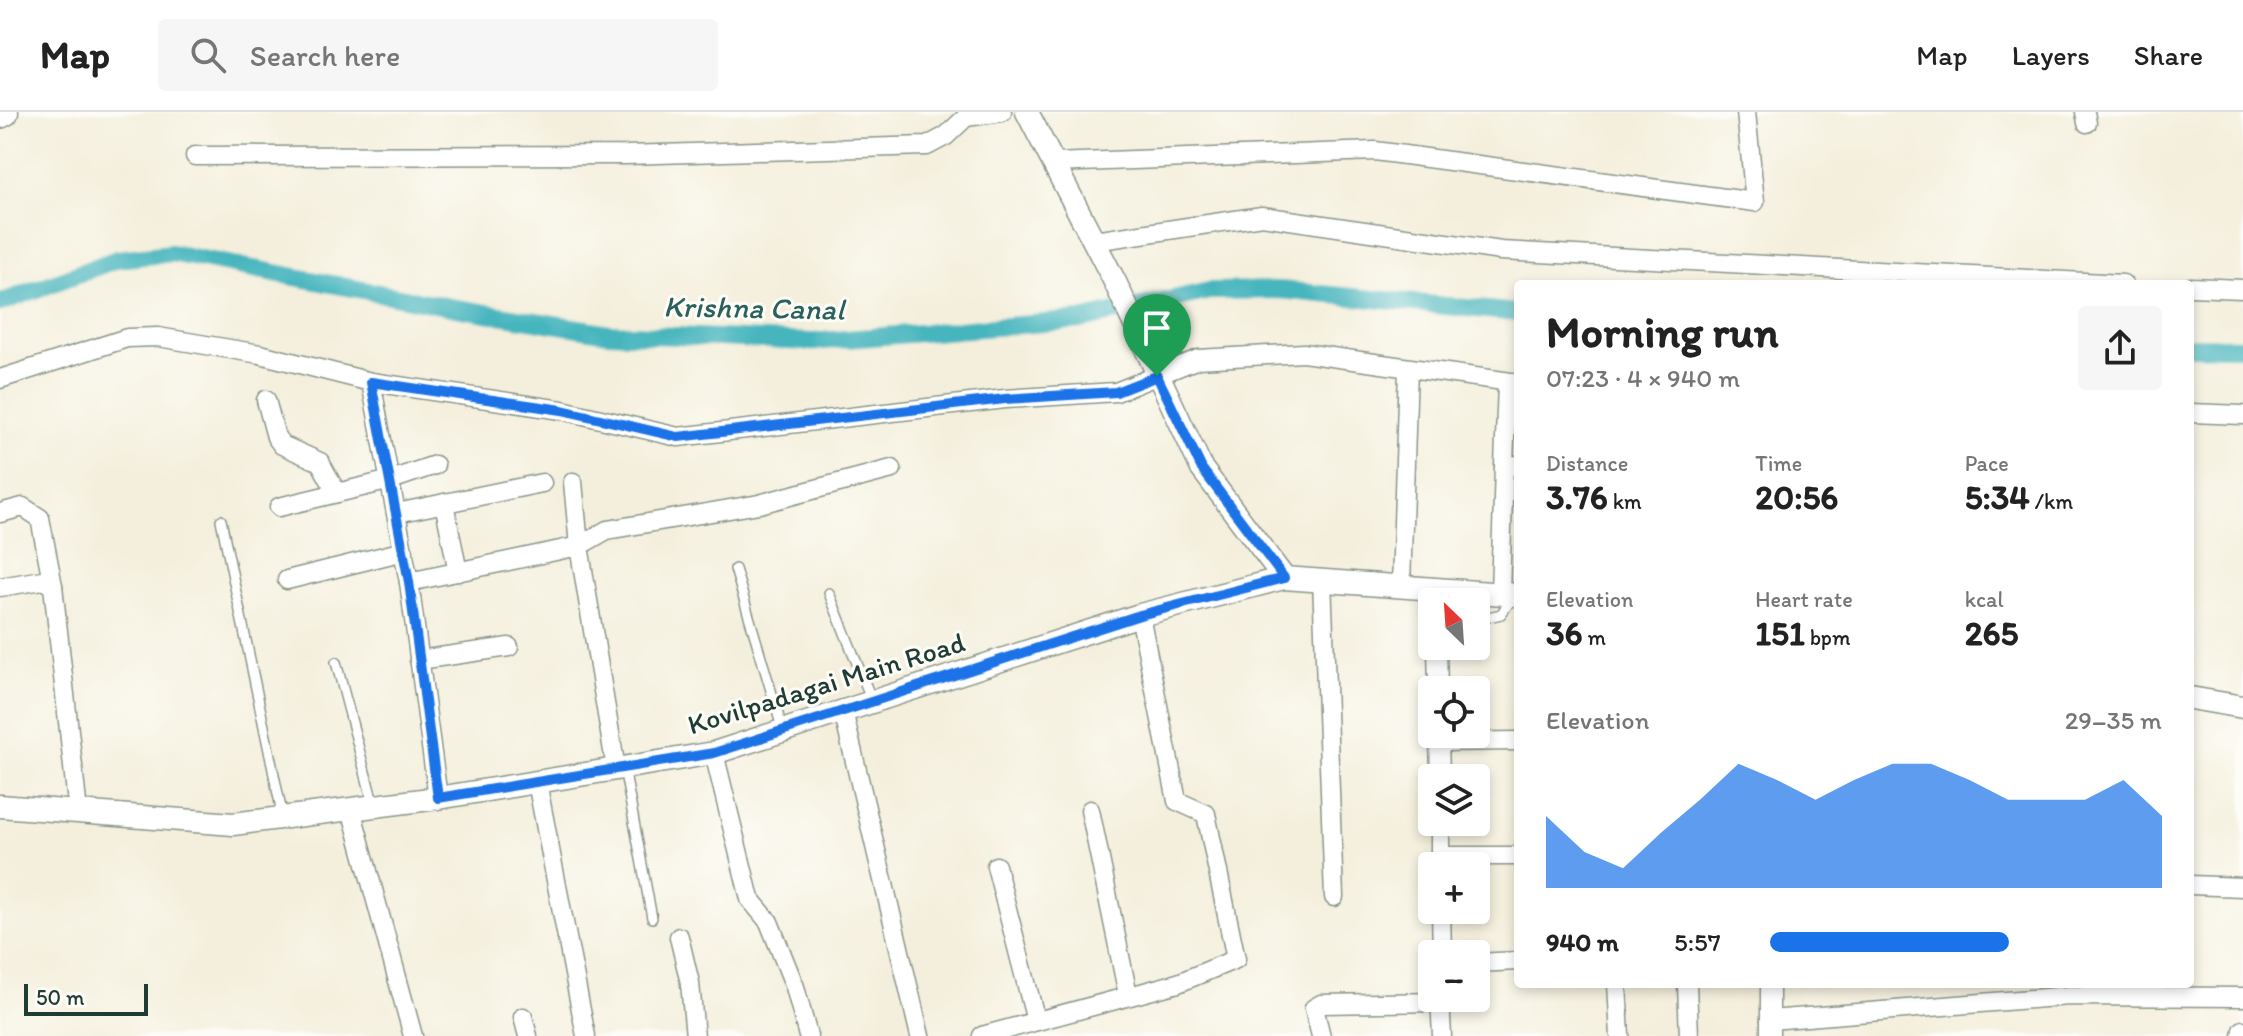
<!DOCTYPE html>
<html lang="en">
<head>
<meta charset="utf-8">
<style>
  body { margin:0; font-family:Itim,sans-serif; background:#f6f6f6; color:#222; height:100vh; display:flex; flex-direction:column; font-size:30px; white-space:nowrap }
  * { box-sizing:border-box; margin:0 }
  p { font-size:26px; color:#767676 }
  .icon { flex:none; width:44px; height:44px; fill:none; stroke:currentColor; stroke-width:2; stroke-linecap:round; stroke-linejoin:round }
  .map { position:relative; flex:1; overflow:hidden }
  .details { position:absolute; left:1514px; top:168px; width:680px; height:708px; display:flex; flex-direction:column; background:#fff; border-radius:8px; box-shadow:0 4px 12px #0003 }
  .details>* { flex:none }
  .needle { width:52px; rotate:335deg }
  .fabs { position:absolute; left:1418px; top:476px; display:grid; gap:16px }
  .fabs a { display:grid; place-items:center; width:72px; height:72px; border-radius:8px; background:#fff; box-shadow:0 4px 12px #0003; font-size:40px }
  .scale { position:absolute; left:24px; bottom:20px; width:124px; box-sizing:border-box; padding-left:8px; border:4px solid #1f3d34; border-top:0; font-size:22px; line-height:28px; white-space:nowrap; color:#1f3d34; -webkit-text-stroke:6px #fdfcf7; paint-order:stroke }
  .pin { position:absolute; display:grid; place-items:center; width:68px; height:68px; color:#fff; margin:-82px -34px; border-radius:50% 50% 50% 0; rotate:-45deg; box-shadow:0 0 8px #0007 }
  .pin .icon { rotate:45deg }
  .round { display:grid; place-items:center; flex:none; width:84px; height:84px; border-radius:8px; background:#f6f6f6 }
  .head { display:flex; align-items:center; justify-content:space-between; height:136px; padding:0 32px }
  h1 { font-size:44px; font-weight:700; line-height:60px }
  .stats { display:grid; grid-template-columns:repeat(3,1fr); gap:12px; height:136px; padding:8px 32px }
  .stats div { display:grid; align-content:center }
  .stats b { font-size:34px; font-weight:700 }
  .stats small { font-size:22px; font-weight:400 }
  .stats p { font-size:22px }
  .chart { height:224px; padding:16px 32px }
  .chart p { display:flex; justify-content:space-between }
  .chart svg { width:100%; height:144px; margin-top:8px; fill:#1a73e8; opacity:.7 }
  ul { padding:0 32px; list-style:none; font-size:26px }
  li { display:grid; grid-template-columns:128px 96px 1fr; align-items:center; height:60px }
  li i { height:20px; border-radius:10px; background:#1a73e8 }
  header { display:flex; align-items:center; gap:48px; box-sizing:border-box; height:112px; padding:0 40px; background:#fff; border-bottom:2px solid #e0e0e0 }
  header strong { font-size:38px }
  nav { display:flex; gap:44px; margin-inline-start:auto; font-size:28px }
  .search { width:560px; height:72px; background:#f6f6f6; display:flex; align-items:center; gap:20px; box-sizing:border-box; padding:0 28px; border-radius:8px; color:#767676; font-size:30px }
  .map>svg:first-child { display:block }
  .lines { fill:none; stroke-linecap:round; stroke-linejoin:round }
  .canal { stroke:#46b5be; stroke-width:18 }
  .service-casing { stroke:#8a9688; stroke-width:12 }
  .minor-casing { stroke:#8a9688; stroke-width:21 }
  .tertiary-casing { stroke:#8a9688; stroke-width:25 }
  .primary-casing { stroke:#8a9688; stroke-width:31 }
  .service { stroke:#fff; stroke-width:9 }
  .minor { stroke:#fff; stroke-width:18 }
  .tertiary { stroke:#fff; stroke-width:22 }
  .primary { stroke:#fff; stroke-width:28 }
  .route-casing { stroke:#fff; stroke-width:16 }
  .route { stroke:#1a73e8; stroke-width:10 }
  .labels { text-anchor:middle; stroke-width:6; stroke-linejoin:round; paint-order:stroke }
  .street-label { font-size:28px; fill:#1f3d34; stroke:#fdfcf7 }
  .water-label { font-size:30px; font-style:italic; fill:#2b615d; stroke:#fdfcf7 }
</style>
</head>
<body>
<header>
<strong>Map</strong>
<div class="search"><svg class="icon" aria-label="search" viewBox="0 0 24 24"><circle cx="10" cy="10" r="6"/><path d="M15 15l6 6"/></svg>Search here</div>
<nav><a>Map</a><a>Layers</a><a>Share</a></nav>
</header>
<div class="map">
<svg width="2243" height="924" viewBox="0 0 2243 924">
  <rect width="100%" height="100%" fill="#fdfcf7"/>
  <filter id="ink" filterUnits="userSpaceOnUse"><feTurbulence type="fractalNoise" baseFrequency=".0125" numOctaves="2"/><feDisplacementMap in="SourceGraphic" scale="16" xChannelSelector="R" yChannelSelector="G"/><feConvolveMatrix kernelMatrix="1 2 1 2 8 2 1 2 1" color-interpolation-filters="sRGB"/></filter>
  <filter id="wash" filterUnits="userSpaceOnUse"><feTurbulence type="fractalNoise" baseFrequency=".006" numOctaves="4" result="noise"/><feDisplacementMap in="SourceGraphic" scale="32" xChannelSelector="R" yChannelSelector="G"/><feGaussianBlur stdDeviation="1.8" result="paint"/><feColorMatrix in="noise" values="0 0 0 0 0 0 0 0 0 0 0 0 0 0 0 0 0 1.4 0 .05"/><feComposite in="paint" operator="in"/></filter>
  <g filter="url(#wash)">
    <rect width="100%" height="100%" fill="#f4efdc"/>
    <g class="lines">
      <g class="canal">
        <path d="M0,191L117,147L171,141L456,196L609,221L810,230L1081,208L1209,179L1280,178L1518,201"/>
        <path d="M2190,234L2243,235"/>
      </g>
    </g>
  </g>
  <g filter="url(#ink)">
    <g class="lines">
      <defs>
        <g id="service">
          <path d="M221,408L283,706"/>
          <path d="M735,457L783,619"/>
          <path d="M829,481L872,589"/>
          <path d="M1476,508L1501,502L1515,483"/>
          <path d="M336,550L374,694"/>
          <path d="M624,656L652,806"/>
        </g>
        <g id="minor">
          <path d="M2085,0L2087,11"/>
          <path d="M195,44L626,43L927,34L946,24L966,5L1002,0"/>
          <path d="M1053,51L1375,39L1755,90L1746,0"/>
          <path d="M1094,129L1262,104L1501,139L2123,172"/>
          <path d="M2190,175L2243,177"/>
          <path d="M0,267L127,226L158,225L260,242L371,270L562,298L678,325L1005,287L1116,280L1198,247L1303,241L1518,271"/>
          <path d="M371,270L409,470L438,686"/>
          <path d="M266,288L276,325L282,333L320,350L337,381"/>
          <path d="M2190,301L2243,303"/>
          <path d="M1504,354L1507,270"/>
          <path d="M573,370L579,434L616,657"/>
          <path d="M444,391L458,460"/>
          <path d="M279,395L391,368L435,353"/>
          <path d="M0,401L23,395L40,406L53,474"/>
          <path d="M397,401L542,371"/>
          <path d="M287,468L404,439"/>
          <path d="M1322,468L1334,785"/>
          <path d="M409,470L579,434L607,418L759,392L892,357"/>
          <path d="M1401,474L1408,256"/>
          <path d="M0,475L43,468L53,474L78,700"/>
          <path d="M1500,482L1504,354L1518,353"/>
          <path d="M1437,534L1438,578"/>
          <path d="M419,548L509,535"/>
          <path d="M843,599L920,924"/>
          <path d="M1439,622L1440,666"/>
          <path d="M1439,630L1518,629"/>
          <path d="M714,641L750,787L769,810L795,875L808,924"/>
          <path d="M537,670L586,924"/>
          <path d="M351,697L413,924"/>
          <path d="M1090,698L1128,883"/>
          <path d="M1440,710V754"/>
          <path d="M1440,744H1518"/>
          <path d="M996,754L1036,909"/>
          <path d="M2190,773L2243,775"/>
          <path d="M1441,798L1442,842"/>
          <path d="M679,825L690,871L695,924"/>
          <path d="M1476,851L1518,849"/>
          <path d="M1617,872L1620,924"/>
          <path d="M1687,872L1689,924"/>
          <path d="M1770,872V924"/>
          <path d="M1440,886L1442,924"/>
          <path d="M523,905L528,924"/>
          <path d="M1770,908L2069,884L2243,885"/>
          <path d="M982,924L1178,871L1236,847L1206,702L1177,689L1140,503"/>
          <path d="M1321,924L1314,896L1321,892L1440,890"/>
          <path d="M2242,924L2243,918"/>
        </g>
        <g id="tertiary">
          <path d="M1027,0L1115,170L1202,357L1284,466"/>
          <path d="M2190,586L2243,595"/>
          <path d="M0,694L233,712L438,686L714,641L1140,503L1284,466L1518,483"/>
        </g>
        <path id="primary" d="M0,2L4,0"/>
      </defs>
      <use href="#service" class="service-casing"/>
      <use href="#minor" class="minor-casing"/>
      <use href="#tertiary" class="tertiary-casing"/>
      <use href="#primary" class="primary-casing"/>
      <use href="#service" class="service"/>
      <use href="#minor" class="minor"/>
      <use href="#tertiary" class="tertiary"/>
      <use href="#primary" class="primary"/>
    </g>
  </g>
  <g class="lines" filter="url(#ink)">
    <defs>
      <path id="route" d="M1157,264L1202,357L1284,466L1140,503L714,641L438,686L409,470L371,270L562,298L678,325L1005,287L1116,280Z"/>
    </defs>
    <use href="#route" class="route-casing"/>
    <use href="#route" class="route"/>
  </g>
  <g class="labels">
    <g class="street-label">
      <text transform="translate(826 571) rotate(-17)" y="10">Kovilpadagai Main Road</text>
    </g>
    <g class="water-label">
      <text transform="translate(754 196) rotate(1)" y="10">Krishna Canal</text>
    </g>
  </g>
</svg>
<div class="fabs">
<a><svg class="needle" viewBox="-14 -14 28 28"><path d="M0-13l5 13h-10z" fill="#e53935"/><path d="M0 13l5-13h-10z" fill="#767676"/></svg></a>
<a><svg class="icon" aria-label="locate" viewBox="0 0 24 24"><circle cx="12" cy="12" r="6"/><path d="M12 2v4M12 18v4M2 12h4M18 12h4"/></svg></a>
<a><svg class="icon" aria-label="layers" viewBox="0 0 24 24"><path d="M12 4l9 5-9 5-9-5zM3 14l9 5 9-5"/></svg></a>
<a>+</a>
<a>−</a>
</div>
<div class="scale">50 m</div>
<div class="pin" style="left:1157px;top:264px;background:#1e9e55"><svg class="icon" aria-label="arrive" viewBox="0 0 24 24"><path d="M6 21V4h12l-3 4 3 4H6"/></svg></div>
<section class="details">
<div class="head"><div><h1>Morning run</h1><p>07:23 · 4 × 940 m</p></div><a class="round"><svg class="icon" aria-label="share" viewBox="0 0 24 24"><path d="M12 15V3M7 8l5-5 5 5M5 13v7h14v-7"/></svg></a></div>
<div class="stats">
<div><p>Distance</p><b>3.76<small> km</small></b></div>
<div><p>Time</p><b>20:56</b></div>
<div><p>Pace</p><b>5:34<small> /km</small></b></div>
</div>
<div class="stats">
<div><p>Elevation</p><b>36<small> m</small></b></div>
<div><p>Heart rate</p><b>151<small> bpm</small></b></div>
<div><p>kcal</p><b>265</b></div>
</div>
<div class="chart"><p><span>Elevation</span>29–35 m</p>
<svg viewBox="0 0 160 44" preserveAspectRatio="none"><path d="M0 44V22L10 33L20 38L30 27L40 17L50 6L60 11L70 17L80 11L90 6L100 6L110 11L120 17L130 17L140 17L150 11L160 22V44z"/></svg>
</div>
<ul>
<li><b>940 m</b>5:57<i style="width:61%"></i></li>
</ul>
</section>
</div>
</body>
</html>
